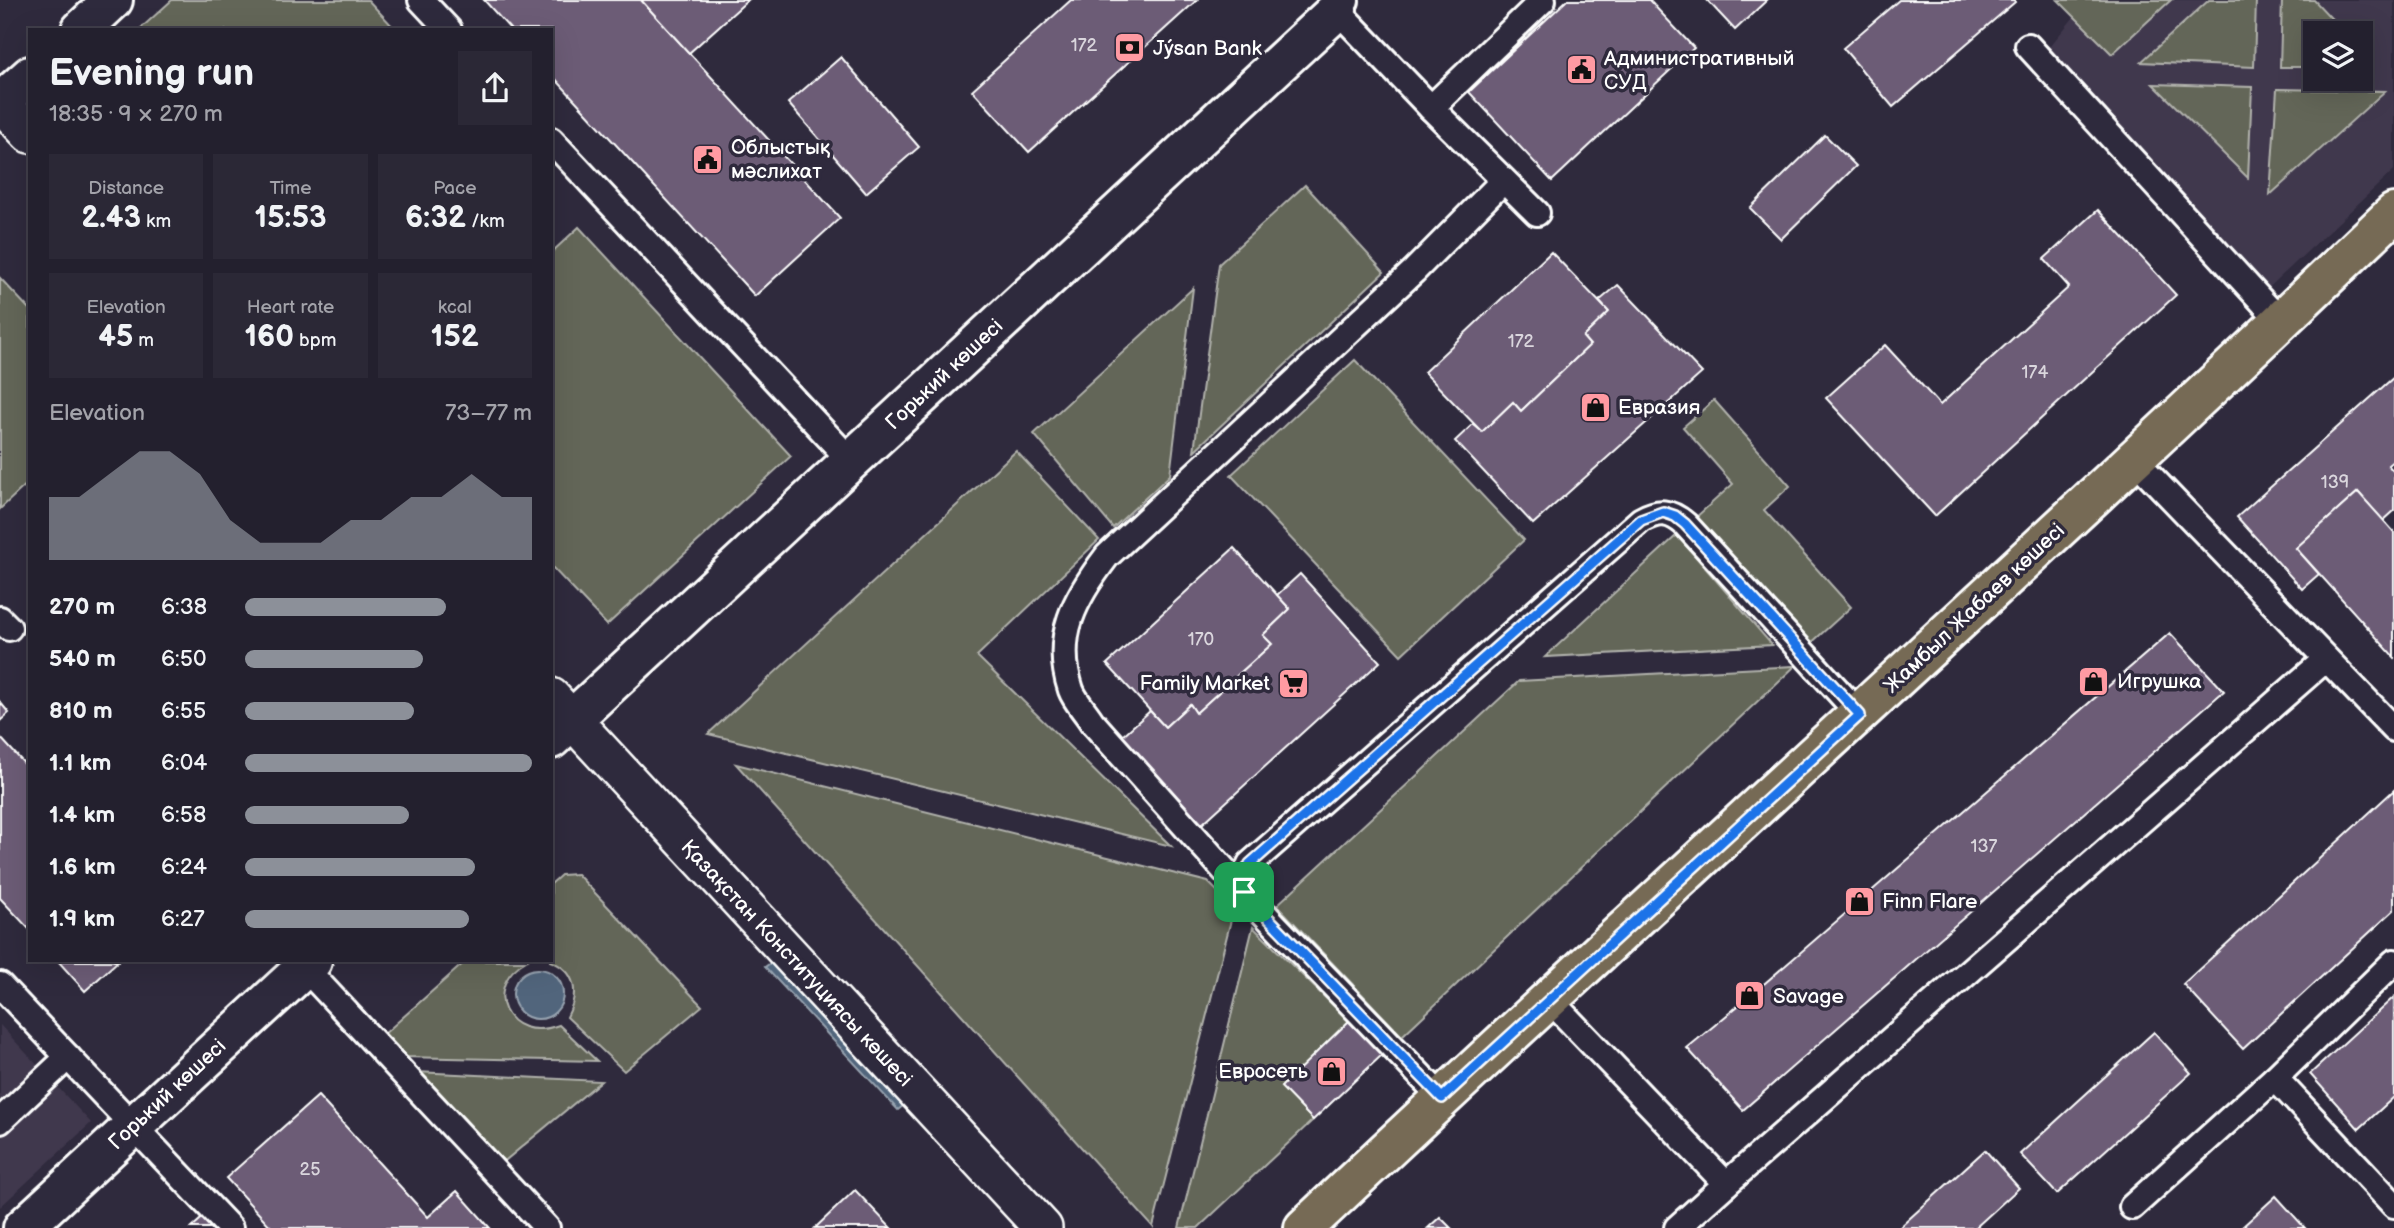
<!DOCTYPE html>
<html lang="en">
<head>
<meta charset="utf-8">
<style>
  body { margin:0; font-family:"Balsamiq Sans",sans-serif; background:#2b2836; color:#f1f3f6; height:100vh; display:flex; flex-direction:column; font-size:26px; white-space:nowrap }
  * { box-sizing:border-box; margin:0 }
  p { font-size:23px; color:#a3a3aa }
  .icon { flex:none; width:38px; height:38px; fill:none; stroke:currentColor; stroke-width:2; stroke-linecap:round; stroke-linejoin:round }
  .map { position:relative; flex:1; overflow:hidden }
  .panel { position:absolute; left:28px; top:28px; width:525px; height:934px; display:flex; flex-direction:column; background:#23202e; border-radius:0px; box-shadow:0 7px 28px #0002,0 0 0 2px #403e4a }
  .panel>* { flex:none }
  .controls { position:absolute; left:2303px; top:21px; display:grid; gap:14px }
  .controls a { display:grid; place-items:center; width:70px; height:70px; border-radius:0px; background:#23202e; box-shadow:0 7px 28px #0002,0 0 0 2px #403e4a; font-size:35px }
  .pin { position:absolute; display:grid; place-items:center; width:60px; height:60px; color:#fff; margin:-30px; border-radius:14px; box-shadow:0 4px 10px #0006 }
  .round { display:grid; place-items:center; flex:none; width:74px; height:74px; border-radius:0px; background:#2b2836 }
  .head { display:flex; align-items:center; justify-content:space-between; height:119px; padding:0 21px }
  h1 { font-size:38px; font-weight:800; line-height:52px }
  .stats { display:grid; grid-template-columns:repeat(3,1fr); gap:10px; height:119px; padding:7px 21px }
  .stats div { display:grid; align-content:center; border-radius:0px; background:#2b2836; text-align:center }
  .stats b { font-size:30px; font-weight:800 }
  .stats small { font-size:19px; font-weight:400 }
  .stats p { font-size:19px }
  .chart { height:196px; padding:14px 21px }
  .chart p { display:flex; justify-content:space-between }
  .chart svg { width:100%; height:126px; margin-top:7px; fill:#8c9099; opacity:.7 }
  ul { padding:0 21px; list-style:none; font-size:23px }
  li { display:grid; grid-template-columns:112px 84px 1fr; align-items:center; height:52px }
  li i { height:18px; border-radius:9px; background:#8c9099 }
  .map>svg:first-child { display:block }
  .built { fill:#41394e; fill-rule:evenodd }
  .green { fill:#636658; stroke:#b1b2ac; stroke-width:2 }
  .water { fill:#51657c; stroke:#97a3b0; stroke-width:2 }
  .building { fill:#6c5b76; stroke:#fff; stroke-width:2 }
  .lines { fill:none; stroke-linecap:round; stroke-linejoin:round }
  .service-casing { stroke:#fff; stroke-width:30 }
  .pedestrian-casing { stroke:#fff; stroke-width:42 }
  .minor-casing { stroke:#fff; stroke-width:44 }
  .primary-casing { stroke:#fff; stroke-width:44 }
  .service { stroke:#2f2a3d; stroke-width:24 }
  .pedestrian { stroke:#2f2a3d; stroke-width:37 }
  .minor { stroke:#2f2a3d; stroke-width:38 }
  .primary { stroke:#766a54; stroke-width:38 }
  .route-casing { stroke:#fff; stroke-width:14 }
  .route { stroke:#1a73e8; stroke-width:9 }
  .labels { text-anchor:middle; stroke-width:7; stroke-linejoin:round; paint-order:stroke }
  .number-label { font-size:18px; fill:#dad6dd }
  .poi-label { font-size:21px; fill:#fff; stroke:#2f2a3d; text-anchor:start }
  .street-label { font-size:21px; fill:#fff; stroke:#2f2a3d }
</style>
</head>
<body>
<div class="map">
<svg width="2394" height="1228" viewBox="0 0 2394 1228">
  <rect width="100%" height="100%" fill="#2f2a3d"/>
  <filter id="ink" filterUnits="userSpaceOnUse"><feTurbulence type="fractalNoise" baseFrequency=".0143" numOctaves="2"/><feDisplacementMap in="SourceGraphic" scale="14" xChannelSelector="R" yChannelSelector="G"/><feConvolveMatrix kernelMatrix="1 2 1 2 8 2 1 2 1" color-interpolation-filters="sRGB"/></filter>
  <g filter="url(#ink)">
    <g class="built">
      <path d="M2058,0H2394V170L2262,294L2041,57L2074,17ZM2315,33H2361V79H2315Z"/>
      <path d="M0,1025L91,1123L0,1207Z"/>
    </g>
    <g class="green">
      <path d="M172,0H368L396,30H139Z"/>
      <path d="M2058,0H2171L2112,54Z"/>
      <path d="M2209,0H2256L2254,67L2141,62Z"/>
      <path d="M2282,0H2314L2345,33H2315V67H2280Z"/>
      <path d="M2153,84L2252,87L2248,178Z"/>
      <path d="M2277,89L2385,91L2270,195Z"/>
      <path d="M1305,185L1384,272L1194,451L1219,264Z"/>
      <path d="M579,227L791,456L607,625L551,566V253Z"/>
      <path d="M0,278L30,310V481L0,509Z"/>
      <path d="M1193,288L1170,475L1113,528L1034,434Z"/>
      <path d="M1355,360L1524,540L1401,655L1231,475Z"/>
      <path d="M1714,400L1790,486L1764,510L1851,607L1809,645L1695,518L1733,484L1683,427Z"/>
      <path d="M1016,451L1099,540L977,656L1171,846L708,734Z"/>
      <path d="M1677,535L1772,645L1545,657Z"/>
      <path d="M1795,666L1402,1036L1277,905L1519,681Z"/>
      <path d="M736,764L1208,882L1234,908L1153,1227Z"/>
      <path d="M577,874L702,1006L624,1071L567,1017C579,994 577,971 550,961L551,884L561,875Z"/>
      <path d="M1253,927L1349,1021L1281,1087L1313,1120L1198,1228H1179Z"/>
      <path d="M466,961H526C481,986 505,1045 559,1025L597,1061L402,1057L383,1035Z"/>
      <path d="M416,1072L601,1081L501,1164Z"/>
    </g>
    <g class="water">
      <path d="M799,942L933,1081L898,1110L765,967Z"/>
      <circle cx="538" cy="994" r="25"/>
    </g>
    <g class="building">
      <path d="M484,0H641L840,218L755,296L551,74V30H511Z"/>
      <path d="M641,0H748L689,53Z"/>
      <path d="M1071,0H1197L1029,152L972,90Z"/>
      <path d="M1567,0H1649L1694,48L1552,181L1469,92Z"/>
      <path d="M1707,0H1767L1735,30Z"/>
      <path d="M1899,0H2014L2015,2L1893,107L1843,48Z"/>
      <path d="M841,57L919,147L866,193L788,103Z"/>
      <path d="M1825,135L1856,166L1781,239L1750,208Z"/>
      <path d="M2098,210L2176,295L1935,516L1826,398L1885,345L1940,405L2069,287L2044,259Z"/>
      <path d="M1551,252L1609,312L1583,337L1590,345L1521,411L1513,402L1482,432L1424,372Z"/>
      <path d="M1618,285L1702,373L1533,524L1455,441L1473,424L1482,432L1513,402L1521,411L1590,345L1583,337L1609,312L1599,301Z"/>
      <path d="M2394,377V460L2388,465L2394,472V511L2383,521L2358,492L2296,548L2319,574L2302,589L2237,517Z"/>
      <path d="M2358,492L2394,532V657L2296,548Z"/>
      <path d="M1234,548L1290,609L1263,635L1272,644L1196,713L1190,704L1165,727L1107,664Z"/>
      <path d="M1300,574L1380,662L1202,824L1121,737L1150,711L1165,727L1190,704L1196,713L1272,644L1263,635L1290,609L1277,595Z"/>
      <path d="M2170,633L2224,691L1743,1110L1687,1048L1750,996Z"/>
      <path d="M0,702L9,713L0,721Z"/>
      <path d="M0,737L30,770V930L0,898Z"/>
      <path d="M2394,790V910L2243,1049L2183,984Z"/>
      <path d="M58,961H118L85,991Z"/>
      <path d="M2394,997V1097L2359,1129L2310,1074Z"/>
      <path d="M1349,1021L1382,1055L1313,1120L1281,1087Z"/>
      <path d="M2154,1032L2191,1073L2057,1194L2020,1154Z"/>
      <path d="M318,1096L428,1217L457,1191L490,1228H272L226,1178Z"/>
      <path d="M1985,1150L2019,1188L1975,1228H1899Z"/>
      <path d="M855,1190L891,1228H815Z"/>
      <path d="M2276,1196L2305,1228H2241Z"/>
      <path d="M209,1212L224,1228H191Z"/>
      <path d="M1440,1217L1451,1228H1428Z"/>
    </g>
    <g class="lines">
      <defs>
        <g id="service">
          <path d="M421,0L449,30"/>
          <path d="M1346,1L1337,10L1431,108L1543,0"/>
          <path d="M2028,46L2281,322"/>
          <path d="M1431,108L1537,213"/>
          <path d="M551,140L851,461"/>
          <path d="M2134,459L2394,729"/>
          <path d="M0,619L9,628"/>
          <path d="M1244,892L1092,722C1086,712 1075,701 1071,690C1053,636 1075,598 1107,556L1414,271L1503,181"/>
          <path d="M304,967L547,1228"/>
          <path d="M0,985L68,1057"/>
          <path d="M1549,999L1726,1184L2326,659"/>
          <path d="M2275,1078L2394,1205"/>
          <path d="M1442,1098L1250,899C1240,887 1244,877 1250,864L1641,520C1659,510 1670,511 1685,524L1860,715"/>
          <path d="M0,1121L68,1057L230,1228"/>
          <path d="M2132,1207L2275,1078L2394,962"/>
          <path d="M1677,1228L1726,1184"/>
        </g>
        <g id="pedestrian">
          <path d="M0,102L30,134"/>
          <path d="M551,697L1043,1228"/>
        </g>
        <g id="minor">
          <path d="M81,30L113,0"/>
          <path d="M0,103L30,76"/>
          <path d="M551,739L1337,10"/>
          <path d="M23,1228L312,961"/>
        </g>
        <path id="primary" d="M1304,1228C1665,887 2036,557 2394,213"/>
      </defs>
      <use href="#service" class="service-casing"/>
      <use href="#pedestrian" class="pedestrian-casing"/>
      <use href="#minor" class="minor-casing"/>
      <use href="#primary" class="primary-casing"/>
      <use href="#service" class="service"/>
      <use href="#pedestrian" class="pedestrian"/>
      <use href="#minor" class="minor"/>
      <use href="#primary" class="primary"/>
    </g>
  </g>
  <g class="lines" filter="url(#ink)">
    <defs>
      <path id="route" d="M1663,512L1675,516L1685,524L1860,715L1442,1098L1250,899C1240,887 1243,877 1250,864L1641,520Z"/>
    </defs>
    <use href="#route" class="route-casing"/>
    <use href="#route" class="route"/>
  </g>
  <defs>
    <symbol id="bank-square" viewBox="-11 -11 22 22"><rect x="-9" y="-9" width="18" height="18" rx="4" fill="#ff9aa2" stroke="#2f2a3d"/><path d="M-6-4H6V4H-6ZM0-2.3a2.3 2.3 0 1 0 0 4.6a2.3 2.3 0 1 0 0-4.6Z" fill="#111"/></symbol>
    <symbol id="civic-square" viewBox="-11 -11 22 22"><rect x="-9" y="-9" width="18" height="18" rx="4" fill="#ff9aa2" stroke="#2f2a3d"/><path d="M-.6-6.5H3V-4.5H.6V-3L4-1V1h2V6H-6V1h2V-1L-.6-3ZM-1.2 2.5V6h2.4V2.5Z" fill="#111"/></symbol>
    <symbol id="shop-square" viewBox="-11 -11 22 22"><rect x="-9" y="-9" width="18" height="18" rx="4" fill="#ff9aa2" stroke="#2f2a3d"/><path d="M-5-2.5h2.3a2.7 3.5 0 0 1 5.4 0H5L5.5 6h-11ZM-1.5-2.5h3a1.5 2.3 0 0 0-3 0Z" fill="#111"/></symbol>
    <symbol id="supermarket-square" viewBox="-11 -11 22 22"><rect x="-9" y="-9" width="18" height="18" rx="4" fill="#ff9aa2" stroke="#2f2a3d"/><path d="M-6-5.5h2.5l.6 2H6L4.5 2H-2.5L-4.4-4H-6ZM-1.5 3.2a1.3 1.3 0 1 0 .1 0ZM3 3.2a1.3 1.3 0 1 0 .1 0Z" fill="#111"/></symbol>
  </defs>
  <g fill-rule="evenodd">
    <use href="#bank-square" x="1112" y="30" width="35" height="35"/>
    <use href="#civic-square" x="1564" y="52" width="35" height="35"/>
    <use href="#civic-square" x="690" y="142" width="35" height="35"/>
    <use href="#shop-square" x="1578" y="390" width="35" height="35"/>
    <use href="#shop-square" x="2076" y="664" width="35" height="35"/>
    <use href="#supermarket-square" x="1276" y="666" width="35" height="35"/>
    <use href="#shop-square" x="1842" y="884" width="35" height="35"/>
    <use href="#shop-square" x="1732" y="978" width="35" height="35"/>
    <use href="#shop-square" x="1314" y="1054" width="35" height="35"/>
  </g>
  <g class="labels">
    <g class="number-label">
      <text x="1084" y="51">172</text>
      <text x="1521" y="347">172</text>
      <text x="2035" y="378">174</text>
      <text x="2335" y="488">139</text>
      <text x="1201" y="645">170</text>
      <text x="1984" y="852">137</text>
      <text x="310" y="1175">25</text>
    </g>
    <g class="poi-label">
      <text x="1153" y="55">Jýsan Bank</text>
      <text x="1604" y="65">Административный<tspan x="1604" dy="24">СУД</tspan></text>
      <text x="731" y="154">Облыстық<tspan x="731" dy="24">мәслихат</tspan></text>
      <text x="1618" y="414">Евразия</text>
      <text x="2117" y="688">Игрушка</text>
      <text x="1270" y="690" text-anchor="end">Family Мarket</text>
      <text x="1882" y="908">Finn Flare</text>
      <text x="1773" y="1003">Savage</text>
      <text x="1308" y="1078" text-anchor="end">Евросеть</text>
    </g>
    <g class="street-label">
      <text transform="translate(944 374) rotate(-43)" y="7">Горький көшесі</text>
      <text transform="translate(1974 608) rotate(-43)" y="7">Жамбыл Жабаев көшесі</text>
      <text transform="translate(797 963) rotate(47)" y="7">Қазақстан Конституциясы көшесі</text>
      <text transform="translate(167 1094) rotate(-43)" y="7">Горький көшесі</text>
    </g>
  </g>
</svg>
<div class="controls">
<a><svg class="icon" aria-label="layers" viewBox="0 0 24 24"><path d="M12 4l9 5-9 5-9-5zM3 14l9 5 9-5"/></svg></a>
</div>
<div class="pin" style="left:1244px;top:892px;background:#1e9e55"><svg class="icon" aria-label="arrive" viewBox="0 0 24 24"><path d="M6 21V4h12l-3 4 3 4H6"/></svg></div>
<section class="panel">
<div class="head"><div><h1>Evening run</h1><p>18:35 · 9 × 270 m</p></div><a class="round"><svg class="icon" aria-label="share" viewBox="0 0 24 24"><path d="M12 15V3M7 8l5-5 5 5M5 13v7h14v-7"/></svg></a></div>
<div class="stats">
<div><p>Distance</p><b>2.43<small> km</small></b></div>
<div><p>Time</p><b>15:53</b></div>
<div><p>Pace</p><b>6:32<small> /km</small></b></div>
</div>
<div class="stats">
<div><p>Elevation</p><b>45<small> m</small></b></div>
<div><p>Heart rate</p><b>160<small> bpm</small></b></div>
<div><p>kcal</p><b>152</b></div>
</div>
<div class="chart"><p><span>Elevation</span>73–77 m</p>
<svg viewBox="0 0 160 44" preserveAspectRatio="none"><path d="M0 44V22L10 22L20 14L30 6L40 6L50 14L60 30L70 38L80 38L90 38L100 30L110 30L120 22L130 22L140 14L150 22L160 22V44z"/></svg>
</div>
<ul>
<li><b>270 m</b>6:38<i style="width:70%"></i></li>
<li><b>540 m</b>6:50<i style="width:62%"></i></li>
<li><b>810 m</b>6:55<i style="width:59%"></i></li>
<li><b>1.1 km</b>6:04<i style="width:100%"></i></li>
<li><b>1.4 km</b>6:58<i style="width:57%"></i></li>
<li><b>1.6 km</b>6:24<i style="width:80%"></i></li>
<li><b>1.9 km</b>6:27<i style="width:78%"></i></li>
</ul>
</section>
</div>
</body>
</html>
